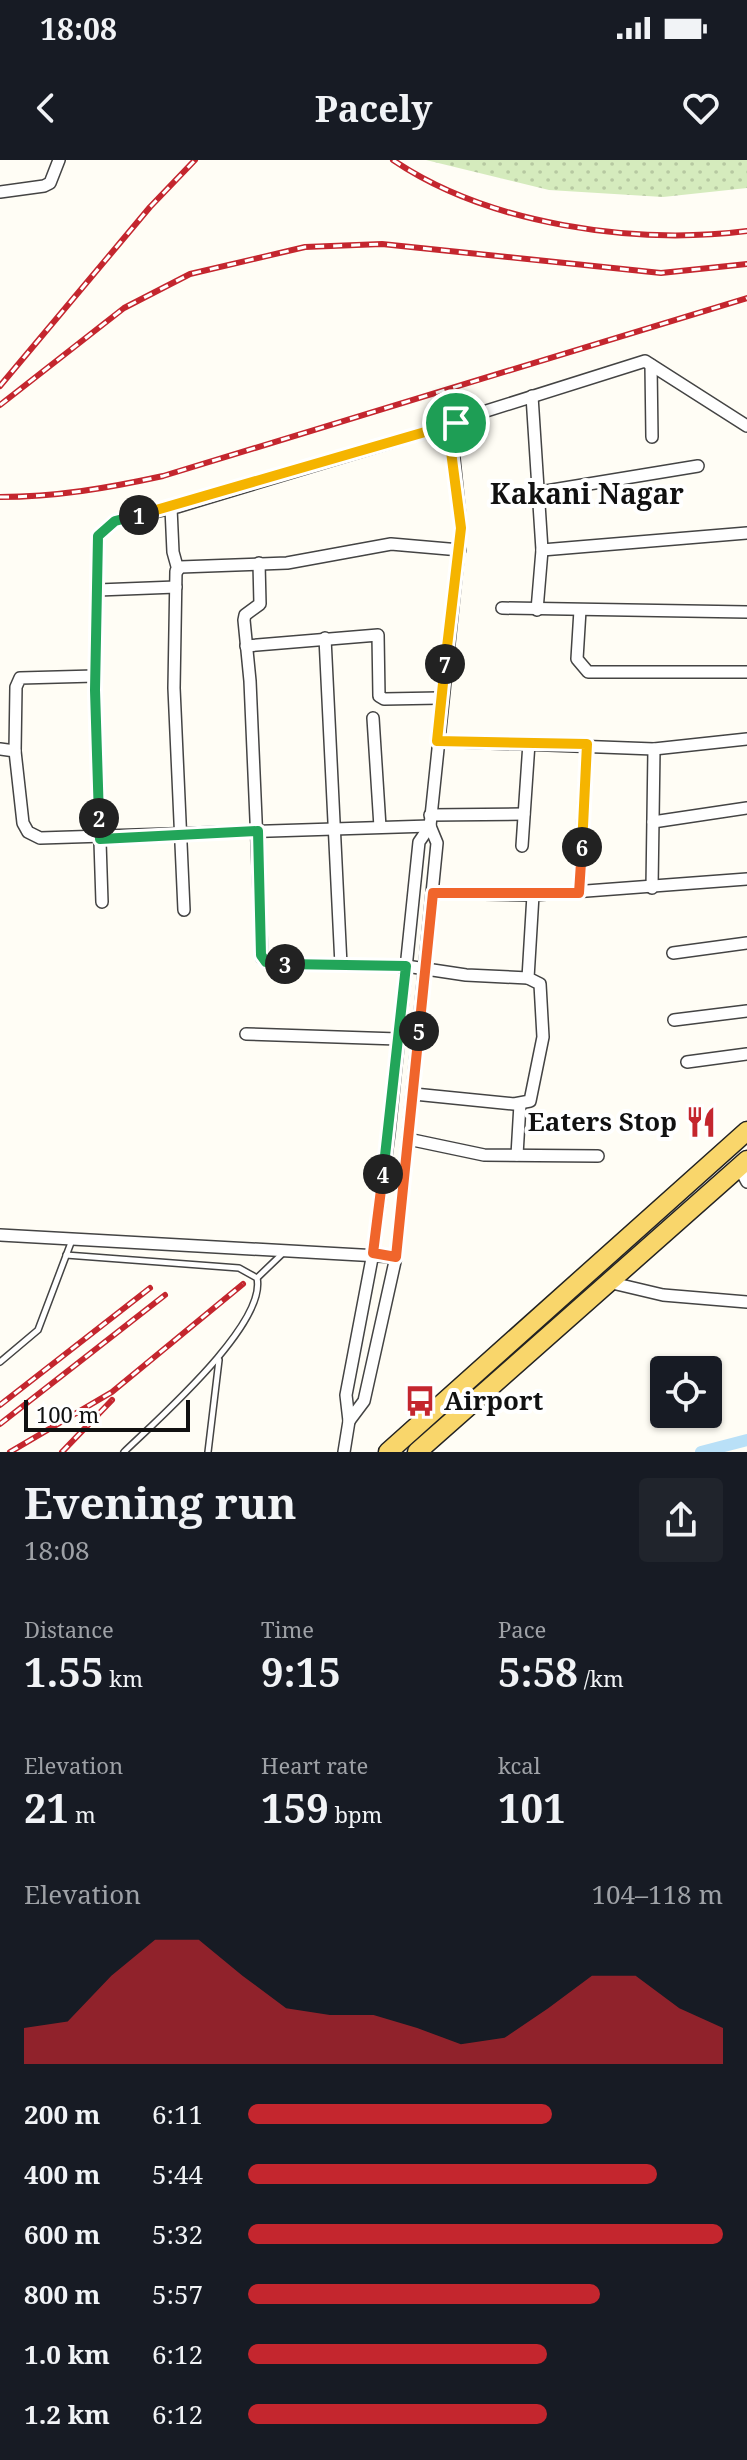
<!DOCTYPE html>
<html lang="en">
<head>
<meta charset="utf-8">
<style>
  body { margin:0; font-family:"Noto Serif",serif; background:#20242c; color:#f1f3f6; height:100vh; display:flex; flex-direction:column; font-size:30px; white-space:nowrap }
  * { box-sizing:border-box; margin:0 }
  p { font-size:26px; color:#9ea1a6 }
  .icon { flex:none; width:44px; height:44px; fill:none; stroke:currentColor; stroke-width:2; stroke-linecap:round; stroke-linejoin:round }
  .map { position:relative; height:1292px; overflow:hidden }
  .side { display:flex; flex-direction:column; background:#171b24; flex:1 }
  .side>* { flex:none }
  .buttons { position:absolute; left:650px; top:1196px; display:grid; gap:16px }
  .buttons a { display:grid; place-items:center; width:72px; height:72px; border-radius:8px; background:#171b24; box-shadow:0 2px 6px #0004; font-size:40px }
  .scale { position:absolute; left:24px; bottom:20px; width:166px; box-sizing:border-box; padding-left:8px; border:4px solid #111; border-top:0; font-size:22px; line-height:28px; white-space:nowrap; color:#111; -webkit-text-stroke:6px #fff; paint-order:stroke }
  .pin { position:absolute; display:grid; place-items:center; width:68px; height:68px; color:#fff; margin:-34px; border:4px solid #fff; border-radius:50%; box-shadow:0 2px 8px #0007 }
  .km { position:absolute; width:40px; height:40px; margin:-20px; border-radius:50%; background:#222; color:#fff; font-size:22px; line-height:40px; text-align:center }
  .round { display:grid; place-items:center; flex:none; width:84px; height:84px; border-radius:8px; background:#20242c }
  .overview { display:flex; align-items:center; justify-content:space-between; height:136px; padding:0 24px }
  h1 { font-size:44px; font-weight:700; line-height:60px }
  .figures { display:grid; grid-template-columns:repeat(3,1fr); gap:12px; height:136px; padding:8px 24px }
  .figures div { display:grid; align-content:center }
  .figures b { font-size:40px; font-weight:700 }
  .figures small { font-size:22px; font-weight:400 }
  .figures p { font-size:22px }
  .chart { height:224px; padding:16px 24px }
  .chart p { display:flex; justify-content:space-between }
  .chart svg { width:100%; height:144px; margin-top:8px; fill:#c4262e; opacity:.7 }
  ul { padding:0 24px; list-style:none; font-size:26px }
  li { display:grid; grid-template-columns:128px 96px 1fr; align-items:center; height:60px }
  li i { height:20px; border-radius:10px; background:#c4262e }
  .status { display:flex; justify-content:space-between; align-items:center; height:56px; padding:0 40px; background:#171b24; direction:ltr }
  .status svg { height:22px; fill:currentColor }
  header { display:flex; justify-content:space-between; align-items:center; height:104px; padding:0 24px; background:#171b24; font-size:36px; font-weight:700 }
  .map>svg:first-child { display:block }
  .green { fill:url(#green-dots) }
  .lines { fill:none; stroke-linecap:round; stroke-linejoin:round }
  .canal { stroke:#b9e0f7; stroke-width:12 }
  .lane-casing { stroke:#444; stroke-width:8 }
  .street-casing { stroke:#444; stroke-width:14 }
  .primary-casing { stroke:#222; stroke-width:21 }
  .lane { stroke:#fff; stroke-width:5 }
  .street { stroke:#fff; stroke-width:11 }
  .primary { stroke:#f9d66b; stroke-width:18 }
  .rail-casing { stroke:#c4262e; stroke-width:6 }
  .rail { stroke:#fff; stroke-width:3; stroke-dasharray:9; stroke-linecap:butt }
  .split-1-casing { stroke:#fff; stroke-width:16 }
  .split-2-casing { stroke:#fff; stroke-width:16 }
  .split-3-casing { stroke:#fff; stroke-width:16 }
  .split-4-casing { stroke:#fff; stroke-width:16 }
  .split-5-casing { stroke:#fff; stroke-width:16 }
  .split-6-casing { stroke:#fff; stroke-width:16 }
  .split-7-casing { stroke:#fff; stroke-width:16 }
  .split-8-casing { stroke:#fff; stroke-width:16 }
  .split-1 { stroke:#f5b400; stroke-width:10 }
  .split-2 { stroke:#22a559; stroke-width:10 }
  .split-3 { stroke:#22a559; stroke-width:10 }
  .split-4 { stroke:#22a559; stroke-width:10 }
  .split-5 { stroke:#f0652b; stroke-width:10 }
  .split-6 { stroke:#f0652b; stroke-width:10 }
  .split-7 { stroke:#f5b400; stroke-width:10 }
  .split-8 { stroke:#f5b400; stroke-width:10 }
  .labels { text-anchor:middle; stroke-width:8; stroke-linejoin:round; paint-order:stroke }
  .poi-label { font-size:26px; font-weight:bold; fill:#111; stroke:#fff; text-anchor:end }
  .neighbourhood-label { font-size:28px; font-weight:bold; fill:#111; stroke:#fff }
</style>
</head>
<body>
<div class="status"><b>18:08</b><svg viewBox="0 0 49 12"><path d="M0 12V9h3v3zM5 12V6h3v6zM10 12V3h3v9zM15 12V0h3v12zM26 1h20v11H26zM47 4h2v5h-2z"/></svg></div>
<header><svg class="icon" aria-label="back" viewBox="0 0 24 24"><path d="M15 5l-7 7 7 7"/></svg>Pacely<svg class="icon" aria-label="heart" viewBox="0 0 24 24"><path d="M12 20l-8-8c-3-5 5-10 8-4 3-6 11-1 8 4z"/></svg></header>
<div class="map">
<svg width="747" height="1292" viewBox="0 0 747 1292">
  <defs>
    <pattern id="green-dots" width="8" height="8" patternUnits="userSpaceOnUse" patternTransform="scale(2)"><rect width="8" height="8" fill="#d5ebbd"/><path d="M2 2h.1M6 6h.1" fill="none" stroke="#b6c8a1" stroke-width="1.8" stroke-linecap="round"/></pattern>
  </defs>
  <rect width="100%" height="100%" fill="#fffdf5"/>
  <path class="green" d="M426,0H747V28L663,37L549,30Z"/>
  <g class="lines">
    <path class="canal" d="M701,1292L747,1280"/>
    <defs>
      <g id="lane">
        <path d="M66,1095L239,1108L257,1118C267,1164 157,1260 124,1292"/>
        <path d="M257,1118L282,1094"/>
        <path d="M0,1202L38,1170L72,1080"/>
        <path d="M208,1292L219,1200"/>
      </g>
      <g id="street">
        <path d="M0,32L44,26L50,23L59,0"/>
        <path d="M651,205L652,277"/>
        <path d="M532,236L542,390L537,450"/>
        <path d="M540,332L698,306"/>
        <path d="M171,348L173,392L178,410"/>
        <path d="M542,390L747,373"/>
        <path d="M259,403L260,444L245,455L244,460L250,521L262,798L272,804L406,806L466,815L528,818"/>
        <path d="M98,430L176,427"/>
        <path d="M502,448L747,452"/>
        <path d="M580,450L577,499L588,512H747"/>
        <path d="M325,478L341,805"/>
        <path d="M246,486L378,475L379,536L384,539L440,538"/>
        <path d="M373,558L380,667"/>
        <path d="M437,581L654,589L747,579"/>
        <path d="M0,589L15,591L23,663L28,672L40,678L430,666"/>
        <path d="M15,591L16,527L20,518L95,516"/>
        <path d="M430,655L524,654"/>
        <path d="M653,662L747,648"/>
        <path d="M522,686L529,583"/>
        <path d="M652,728L654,589"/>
        <path d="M433,733L533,735"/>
        <path d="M579,733L587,584"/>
        <path d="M102,742L95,530L98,376L115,361L177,347L455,263"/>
        <path d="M184,750L174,528L176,411L180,407L287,403L391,384L460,390"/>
        <path d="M673,793L747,783"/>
        <path d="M674,860L747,851"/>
        <path d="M246,874L398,879"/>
        <path d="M687,902L747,894"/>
        <path d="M414,934L514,944L530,941L543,877L540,824L528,818L533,735L747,719"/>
        <path d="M408,979L484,995L598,996"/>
        <path d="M517,995L520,944"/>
        <path d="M739,1007L747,1022"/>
        <path d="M0,1075L396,1097"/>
        <path d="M608,1122L663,1135L747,1142"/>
        <path d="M349,1261L364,1241L396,1097L437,683L430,666L461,368L451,269L464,258L645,201L747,266"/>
        <path d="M344,1292L349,1261L346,1235L373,1093L389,973L419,682L430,666"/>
      </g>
      <g id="primary">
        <path d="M388,1292L747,971"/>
        <path d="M417,1292L747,1000"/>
      </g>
    </defs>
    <use href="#lane" class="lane-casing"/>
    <use href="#street" class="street-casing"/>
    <use href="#primary" class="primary-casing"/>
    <use href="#lane" class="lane"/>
    <use href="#street" class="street"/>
    <use href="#primary" class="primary"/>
    <defs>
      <g id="rail">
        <path d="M393,0C489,65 634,85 747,71"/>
        <path d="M0,226L150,47L195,0"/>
        <path d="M0,245L124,148L190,114L305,87L382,84L661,113L747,104"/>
        <path d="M0,337C56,337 108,328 163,316L747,138"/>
        <path d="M0,1245L150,1128"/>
        <path d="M0,1264L165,1135"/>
        <path d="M10,1292L112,1232L243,1124"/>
        <path d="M62,1292L112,1240"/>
      </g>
    </defs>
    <use href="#rail" class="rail-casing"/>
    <use href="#rail" class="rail"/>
  </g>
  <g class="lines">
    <defs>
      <path id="split-1" d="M139,355L456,263"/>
      <path id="split-2" d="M99,658L95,530L98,376L115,361L139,355"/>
      <path id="split-3" d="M99,658L100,679L258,671L261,795L266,802L285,804"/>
      <path id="split-4" d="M285,804L406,806L383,1014"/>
      <path id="split-5" d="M383,1014L373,1093L396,1097L419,871"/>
      <path id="split-6" d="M419,871L433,733H579L582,687"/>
      <path id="split-7" d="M445,504L437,581L587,584L582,687"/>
      <path id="split-8" d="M445,504L461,368L449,276L456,263"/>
    </defs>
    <use href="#split-1" class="split-1-casing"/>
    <use href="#split-2" class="split-2-casing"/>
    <use href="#split-3" class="split-3-casing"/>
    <use href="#split-4" class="split-4-casing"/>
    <use href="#split-5" class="split-5-casing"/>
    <use href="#split-6" class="split-6-casing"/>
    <use href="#split-7" class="split-7-casing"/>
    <use href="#split-8" class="split-8-casing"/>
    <use href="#split-1" class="split-1"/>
    <use href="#split-2" class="split-2"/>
    <use href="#split-3" class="split-3"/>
    <use href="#split-4" class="split-4"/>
    <use href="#split-5" class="split-5"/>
    <use href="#split-6" class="split-6"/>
    <use href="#split-7" class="split-7"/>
    <use href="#split-8" class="split-8"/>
  </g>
  <defs>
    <symbol id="restaurant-bare" viewBox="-9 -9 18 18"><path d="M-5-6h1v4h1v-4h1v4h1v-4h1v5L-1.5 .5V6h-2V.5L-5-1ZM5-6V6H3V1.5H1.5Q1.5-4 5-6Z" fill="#c4262e" stroke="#fff" stroke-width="2.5" paint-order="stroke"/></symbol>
    <symbol id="bus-bare" viewBox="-9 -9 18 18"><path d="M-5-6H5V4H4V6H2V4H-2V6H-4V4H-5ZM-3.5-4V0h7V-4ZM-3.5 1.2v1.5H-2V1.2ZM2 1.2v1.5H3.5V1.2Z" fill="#c4262e" stroke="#fff" stroke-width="2.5" paint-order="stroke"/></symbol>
  </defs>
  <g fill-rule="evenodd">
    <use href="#restaurant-bare" x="679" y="940" width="44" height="44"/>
    <use href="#bus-bare" x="398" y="1219" width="44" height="44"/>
  </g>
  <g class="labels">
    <g class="poi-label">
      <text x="677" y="971">Eaters Stop</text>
      <text x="444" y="1250" text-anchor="start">Airport</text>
    </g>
    <g class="neighbourhood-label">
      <text x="587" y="344">Kakani Nagar</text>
    </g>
  </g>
</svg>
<div class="buttons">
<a><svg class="icon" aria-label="locate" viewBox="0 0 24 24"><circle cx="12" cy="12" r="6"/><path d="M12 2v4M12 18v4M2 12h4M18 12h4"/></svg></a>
</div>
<div class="scale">100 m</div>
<div class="pin" style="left:456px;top:263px;background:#1e9e55"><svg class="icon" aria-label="arrive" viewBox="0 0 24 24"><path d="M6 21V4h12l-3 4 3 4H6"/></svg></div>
<b class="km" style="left:139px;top:355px">1</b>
<b class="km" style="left:99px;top:658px">2</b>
<b class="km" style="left:285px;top:804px">3</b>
<b class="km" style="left:383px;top:1014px">4</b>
<b class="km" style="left:419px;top:871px">5</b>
<b class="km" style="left:582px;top:687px">6</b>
<b class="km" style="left:445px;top:504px">7</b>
</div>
<section class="side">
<div class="overview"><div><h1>Evening run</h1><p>18:08</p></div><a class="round"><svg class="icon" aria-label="share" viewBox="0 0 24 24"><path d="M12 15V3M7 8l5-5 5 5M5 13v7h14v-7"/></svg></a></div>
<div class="figures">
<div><p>Distance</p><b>1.55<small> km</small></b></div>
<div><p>Time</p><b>9:15</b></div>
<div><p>Pace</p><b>5:58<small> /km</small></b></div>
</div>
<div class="figures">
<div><p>Elevation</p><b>21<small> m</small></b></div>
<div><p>Heart rate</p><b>159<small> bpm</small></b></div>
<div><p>kcal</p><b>101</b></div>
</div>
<div class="chart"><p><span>Elevation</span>104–118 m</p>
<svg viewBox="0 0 160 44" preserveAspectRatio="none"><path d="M0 44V33L10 31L20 17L30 6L40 6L50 17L60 27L70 29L80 29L90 33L100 38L110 36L120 27L130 17L140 17L150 27L160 33V44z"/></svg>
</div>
<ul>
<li><b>200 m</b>6:11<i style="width:64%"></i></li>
<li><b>400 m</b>5:44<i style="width:86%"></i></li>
<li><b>600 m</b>5:32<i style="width:100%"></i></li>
<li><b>800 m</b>5:57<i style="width:74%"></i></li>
<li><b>1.0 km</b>6:12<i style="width:63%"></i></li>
<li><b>1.2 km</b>6:12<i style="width:63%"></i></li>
</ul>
</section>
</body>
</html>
